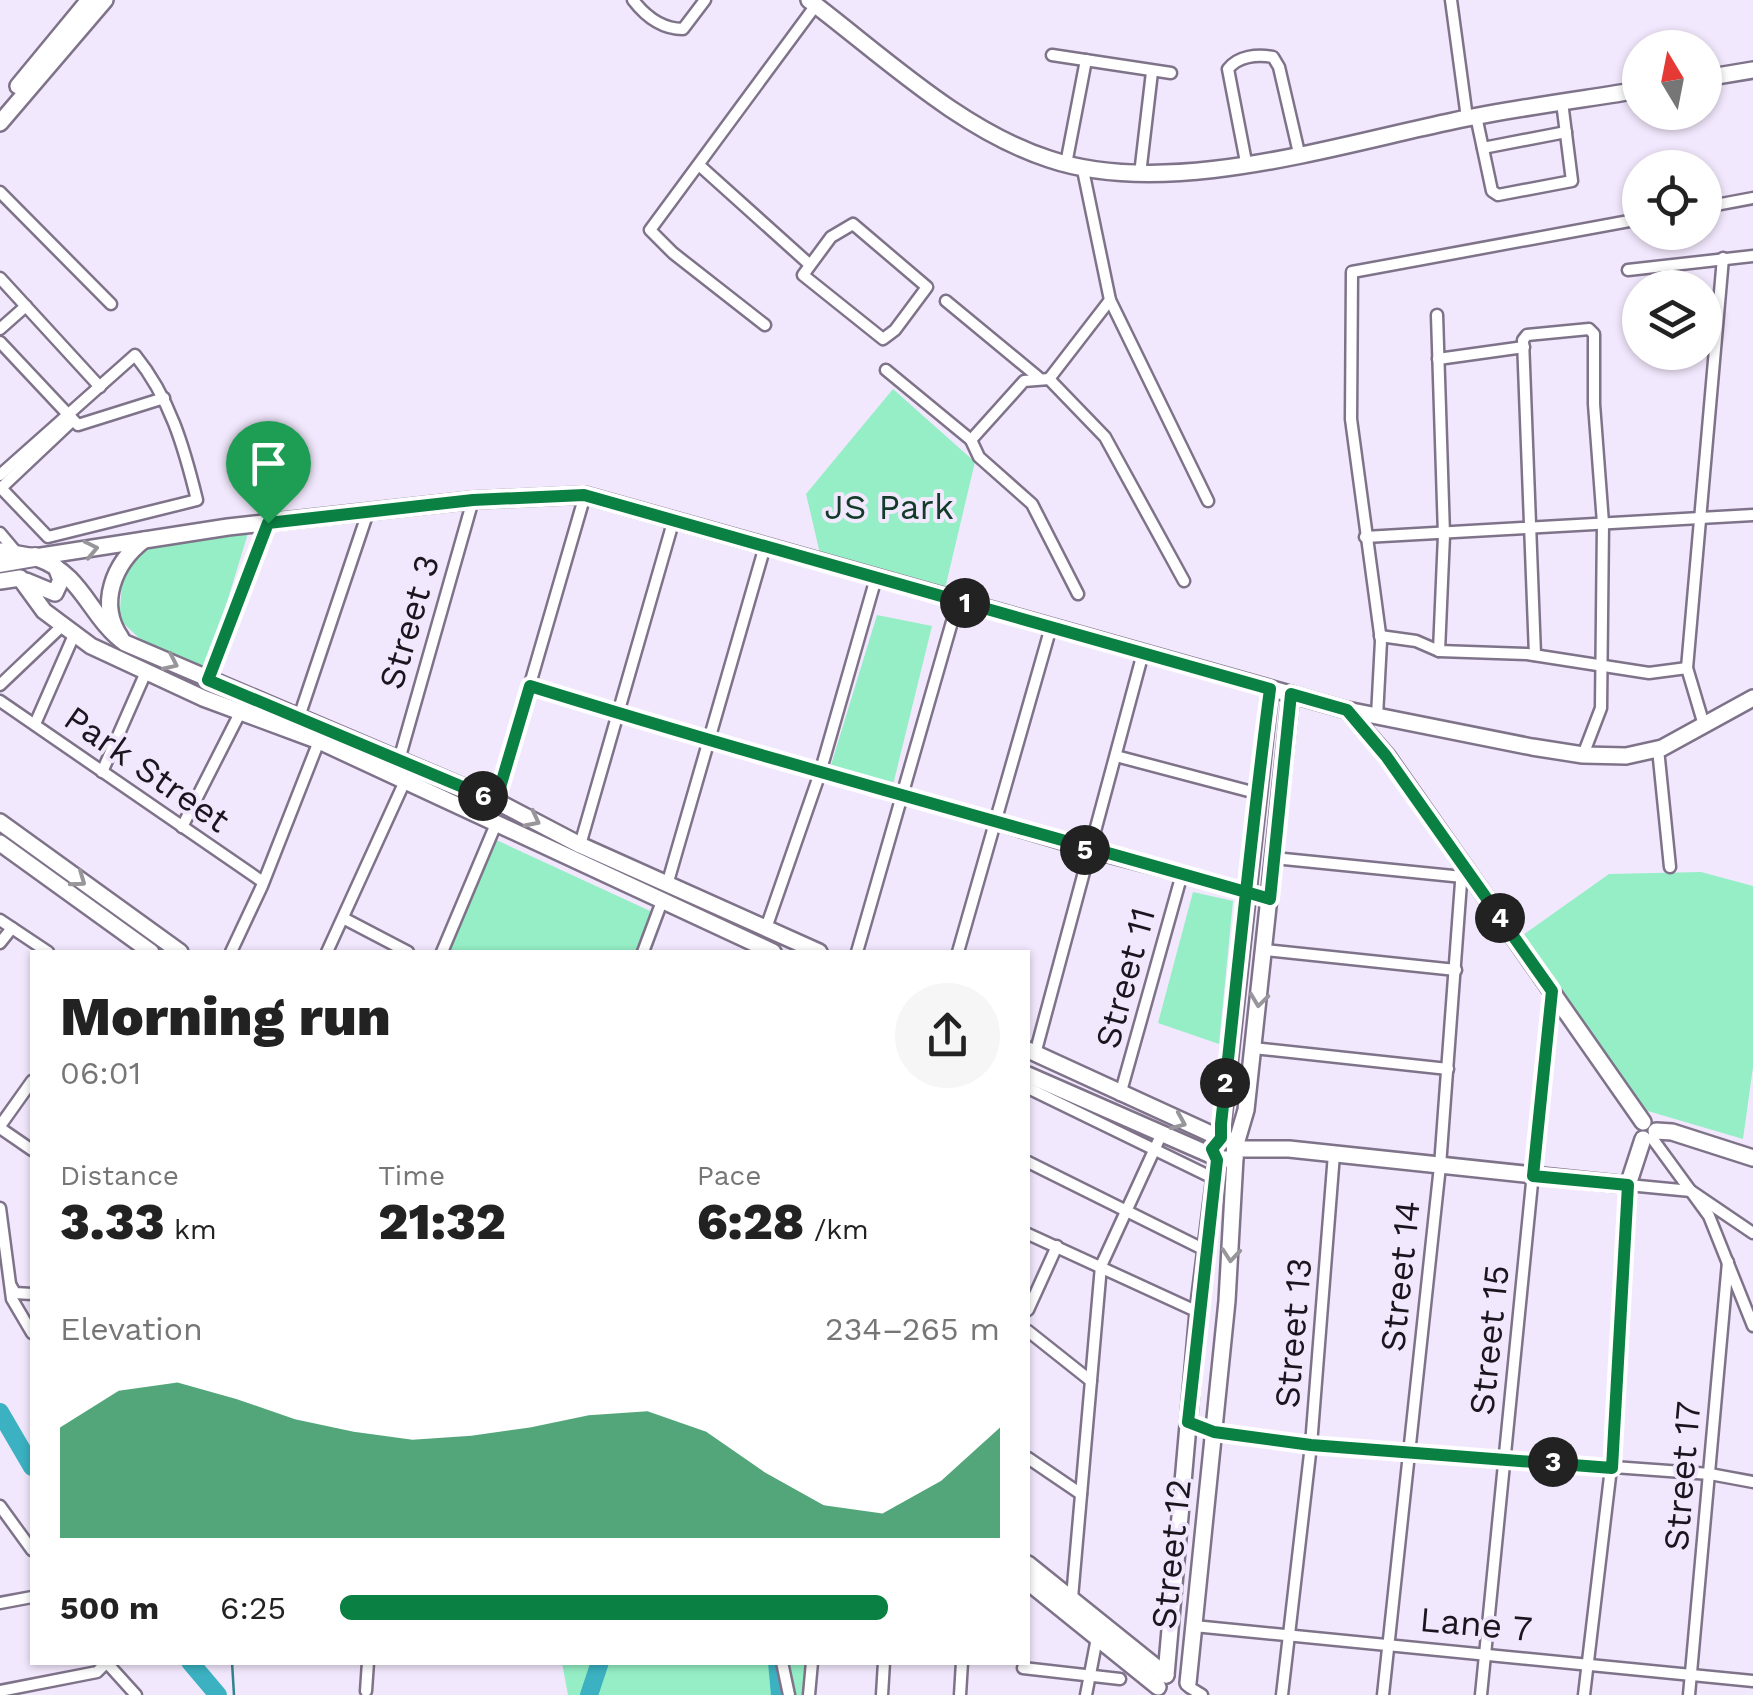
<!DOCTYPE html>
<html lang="en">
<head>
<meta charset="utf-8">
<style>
  body { margin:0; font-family:"Work Sans",sans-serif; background:#f6f6f6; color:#222; height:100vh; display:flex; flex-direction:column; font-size:38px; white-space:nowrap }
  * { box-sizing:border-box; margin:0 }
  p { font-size:32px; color:#767676 }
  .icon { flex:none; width:55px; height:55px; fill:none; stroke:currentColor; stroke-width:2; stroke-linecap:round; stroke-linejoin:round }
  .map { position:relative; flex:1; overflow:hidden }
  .drawer { position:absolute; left:30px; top:950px; width:1000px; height:715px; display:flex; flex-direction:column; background:#fff; border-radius:0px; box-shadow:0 2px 8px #0004 }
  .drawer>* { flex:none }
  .needle { width:65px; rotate:350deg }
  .buttons { position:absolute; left:1622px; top:30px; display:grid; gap:20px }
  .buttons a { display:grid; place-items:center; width:100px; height:100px; border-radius:50%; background:#fff; box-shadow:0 2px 8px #0004; font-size:50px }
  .pin { position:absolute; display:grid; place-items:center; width:85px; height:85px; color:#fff; margin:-102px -42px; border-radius:50% 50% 50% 0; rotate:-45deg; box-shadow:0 0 10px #0007 }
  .pin .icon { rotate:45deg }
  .km { position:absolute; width:50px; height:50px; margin:-25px; border-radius:50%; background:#222; color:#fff; font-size:28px; line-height:50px; text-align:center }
  .round { display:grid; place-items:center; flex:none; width:105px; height:105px; border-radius:52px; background:#f6f6f6 }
  .head { display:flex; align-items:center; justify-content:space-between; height:170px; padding:0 30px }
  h1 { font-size:55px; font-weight:800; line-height:75px }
  .metrics { display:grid; grid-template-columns:repeat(3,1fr); gap:15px; height:170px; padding:10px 30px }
  .metrics div { display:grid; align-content:center }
  .metrics b { font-size:50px; font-weight:800 }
  .metrics small { font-size:28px; font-weight:400 }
  .metrics p { font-size:28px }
  .chart { height:280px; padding:20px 30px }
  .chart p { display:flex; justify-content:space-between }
  .chart svg { width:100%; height:180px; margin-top:10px; fill:#0b8043; opacity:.7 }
  ul { padding:0 30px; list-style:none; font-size:32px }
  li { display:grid; grid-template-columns:160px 120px 1fr; align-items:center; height:75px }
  li i { height:25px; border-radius:12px; background:#0b8043 }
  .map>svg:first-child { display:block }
  .green { fill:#95eec5 }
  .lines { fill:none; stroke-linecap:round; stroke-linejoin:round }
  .stream { stroke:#318290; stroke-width:2.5 }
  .river { stroke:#3bb1c1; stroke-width:18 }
  .street-casing { stroke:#7f738a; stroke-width:15 }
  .secondary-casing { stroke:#7f738a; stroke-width:20 }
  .primary-casing { stroke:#7f738a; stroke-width:22 }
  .street { stroke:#fff; stroke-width:10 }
  .secondary { stroke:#fff; stroke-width:15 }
  .primary { stroke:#fff; stroke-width:18 }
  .oneway { stroke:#98969a }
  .route-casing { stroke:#fff; stroke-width:20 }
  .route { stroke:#0b8043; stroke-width:12 }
  .labels { text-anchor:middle; stroke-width:8; stroke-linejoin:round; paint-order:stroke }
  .park-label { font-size:35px; fill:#133b2a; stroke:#f2e8fd }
  .street-label { font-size:35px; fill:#1a151e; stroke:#f2e8fd }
</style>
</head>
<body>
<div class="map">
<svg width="1753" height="1695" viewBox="0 0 1753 1695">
  <rect width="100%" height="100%" fill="#f2e8fd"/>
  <g class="green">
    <path d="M893,389L975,462L943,597L822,562L806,494Z"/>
    <path d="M249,530L205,674L139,638L119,619C121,607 120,591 124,580C142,532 207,531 249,530Z"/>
    <path d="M877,615L932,626L893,785L831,765Z"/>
    <path d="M492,838L661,916L644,952H445Z"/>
    <path d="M1701,872L1753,886V1067L1743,1139L1641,1109L1516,940L1609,874Z"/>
    <path d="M1193,892L1233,901L1219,1044L1158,1023Z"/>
    <path d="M562,1663H804L809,1695H568Z"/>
  </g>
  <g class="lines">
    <g class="stream">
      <path d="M232,1662L234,1695"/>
      <path d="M596,1662L598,1669"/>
    </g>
    <g class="river">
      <path d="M0,1412L32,1467"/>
      <path d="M190,1662L218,1695"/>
      <path d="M777,1662L780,1695"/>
      <path d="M589,1695L600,1662"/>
    </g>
    <defs>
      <g id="street">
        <path d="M633,0C646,17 662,29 683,29L705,0"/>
        <path d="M1451,0L1467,118"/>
        <path d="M1052,55L1171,73"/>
        <path d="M1476,116L1492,191L1498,195L1572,181L1562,102"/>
        <path d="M1483,148L1566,132"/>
        <path d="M1246,162L1228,69C1238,56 1257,54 1273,57L1279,67L1299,153"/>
        <path d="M1066,164L1086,60"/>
        <path d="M699,165L808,263"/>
        <path d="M1083,170L1110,300L1208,501"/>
        <path d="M1140,174L1152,72"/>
        <path d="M0,192L111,304"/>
        <path d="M1705,207L1753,198"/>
        <path d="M853,224L927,287L895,330L883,339L803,275L831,237Z"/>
        <path d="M1628,270L1753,256"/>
        <path d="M0,278L100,387"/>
        <path d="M946,301L1038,377"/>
        <path d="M1437,315L1444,535L1439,651"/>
        <path d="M765,325L673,253L650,230L816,5"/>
        <path d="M0,329L26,306"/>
        <path d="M0,342L78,425L164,398"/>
        <path d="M1438,359L1524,347"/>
        <path d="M886,370L971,440L979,457L1032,504L1078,594"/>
        <path d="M1049,379L1110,300"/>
        <path d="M971,440L1024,381L1049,379L1105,437L1184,581"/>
        <path d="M0,475L135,355C170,398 184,447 197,500L48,537L0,487"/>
        <path d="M0,489L72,421"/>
        <path d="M0,533L16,552"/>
        <path d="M1365,537L1753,515"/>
        <path d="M1380,636L1416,641L1439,651L1527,654L1649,673L1687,668"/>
        <path d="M1535,655L1523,340L1527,335L1589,329L1594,334V404L1603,523L1601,708L1583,755"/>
        <path d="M208,680L268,523"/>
        <path d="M0,685L62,626"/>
        <path d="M530,686L1091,852L1270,899"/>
        <path d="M0,701L263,882"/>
        <path d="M1377,716L1381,641L1351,419L1352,272L1640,219"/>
        <path d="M299,717L368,512"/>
        <path d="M35,724L74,635"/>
        <path d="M1704,725L1687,668L1723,258"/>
        <path d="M1658,749L1670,867"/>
        <path d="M1116,756L1256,793"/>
        <path d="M399,760L473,500"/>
        <path d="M102,772L146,672"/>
        <path d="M496,801L585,495"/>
        <path d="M182,827L241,711"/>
        <path d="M580,845L674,519"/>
        <path d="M1274,858L1463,877"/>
        <path d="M667,885L765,546"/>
        <path d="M343,918L408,952"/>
        <path d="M0,920L48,952"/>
        <path d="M766,928L820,773L876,578"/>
        <path d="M0,943L12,928"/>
        <path d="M1265,950L1456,970"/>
        <path d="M231,952L262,886L319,741"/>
        <path d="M327,952L405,781"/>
        <path d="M442,952L496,824"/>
        <path d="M643,952L661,904"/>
        <path d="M857,952L958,601"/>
        <path d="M958,952L1051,627"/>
        <path d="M1253,1048L1448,1069"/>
        <path d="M1035,1054L1143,653"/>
        <path d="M1028,1088L1215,1179"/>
        <path d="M1120,1095L1182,874"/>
        <path d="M0,1126L32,1081"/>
        <path d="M0,1128L32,1150"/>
        <path d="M1652,1138L1709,1216L1753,1326"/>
        <path d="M1028,1162L1205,1250"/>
        <path d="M0,1208L12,1299L32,1333"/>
        <path d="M1028,1234L1198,1312"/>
        <path d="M11,1286L15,1293L32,1294"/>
        <path d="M1028,1310L1057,1246"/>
        <path d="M1028,1331L1091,1381"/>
        <path d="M1188,1422L1214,1432L1311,1445L1710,1474L1753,1482"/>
        <path d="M1028,1458L1081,1494"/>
        <path d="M0,1506L32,1550"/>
        <path d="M1072,1598L1101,1266L1162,1133"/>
        <path d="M0,1603L32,1597"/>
        <path d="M1194,1626L1753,1681"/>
        <path d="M782,1662L789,1695"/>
        <path d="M107,1663L136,1695"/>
        <path d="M1023,1668L1120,1679"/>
        <path d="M1189,1687L1202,1695"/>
        <path d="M0,1691L97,1672L107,1662"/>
        <path d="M366,1691L368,1662"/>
        <path d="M809,1695L812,1662"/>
        <path d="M882,1695L884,1662"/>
        <path d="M960,1695L962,1662"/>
        <path d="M1086,1695L1097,1638"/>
        <path d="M1282,1695L1311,1445L1334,1154"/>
        <path d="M1383,1695L1440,1166L1462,869"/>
        <path d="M1481,1695L1551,992"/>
        <path d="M1584,1695L1611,1468L1628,1185L1691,1191L1753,1233"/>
        <path d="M1689,1695L1728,1262"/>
      </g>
      <g id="secondary">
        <path d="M809,0C883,56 960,130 1049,159C1167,199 1333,146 1453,121C1514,108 1578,100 1640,90"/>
        <path d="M1705,78L1753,70"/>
        <path d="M18,86L89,0"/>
        <path d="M0,123L105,0"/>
        <path d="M0,551L35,557L228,527L473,500L585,495L1347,710L1532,747L1583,755L1626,756L1662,748L1753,698"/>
        <path d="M39,559C82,574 91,619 125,643L496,801L580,845L819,952"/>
        <path d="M0,581L20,578L44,611L91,646L203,698L319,741L773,952"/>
        <path d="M26,581L55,593L61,580L56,567"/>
        <path d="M121,638C97,604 114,563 144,540"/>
        <path d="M1347,710L1387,756L1643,1122"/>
        <path d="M0,822L180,952"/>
        <path d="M0,843L151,952"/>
        <path d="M1028,1050L1220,1138"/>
        <path d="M1028,1075L1213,1156"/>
        <path d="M1656,1131L1672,1132L1753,1158"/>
        <path d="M1221,1138L1270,689"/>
        <path d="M1236,1144L1246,1110L1291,694"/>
        <path d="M1237,1149H1289L1628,1185L1643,1139"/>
        <path d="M1028,1564L1166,1675"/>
        <path d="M1028,1582L1158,1687"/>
        <path d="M1166,1675L1198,1312L1217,1160L1212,1149L1221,1138L1234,1141L1235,1158L1217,1160"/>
        <path d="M1188,1683L1227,1301L1235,1158"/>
      </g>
      <path id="primary" d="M0,563L35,557"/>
    </defs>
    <use href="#street" class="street-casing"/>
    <use href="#secondary" class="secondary-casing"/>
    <use href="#primary" class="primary-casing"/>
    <use href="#street" class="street"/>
    <use href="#secondary" class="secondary"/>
    <use href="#primary" class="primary"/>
  </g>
  <defs><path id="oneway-chevron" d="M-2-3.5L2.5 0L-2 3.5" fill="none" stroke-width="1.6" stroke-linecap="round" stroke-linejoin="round" transform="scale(2.5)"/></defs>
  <g class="oneway">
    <use href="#oneway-chevron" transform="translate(91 549) rotate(-12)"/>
    <use href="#oneway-chevron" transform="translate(171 663) rotate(25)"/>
    <use href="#oneway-chevron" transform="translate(533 820) rotate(27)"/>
    <use href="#oneway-chevron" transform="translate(79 880) rotate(36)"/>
    <use href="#oneway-chevron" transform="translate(1259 1000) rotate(97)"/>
    <use href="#oneway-chevron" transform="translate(1179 1122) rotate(23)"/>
    <use href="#oneway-chevron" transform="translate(1231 1255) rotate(95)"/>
  </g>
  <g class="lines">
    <defs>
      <path id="route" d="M268,523L473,500L584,495L1270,689C1251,833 1237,979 1221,1124V1138L1212,1149L1217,1160L1188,1422L1214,1432L1311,1445L1612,1468L1628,1185L1533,1176L1552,991L1386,756L1347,710L1291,694L1270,899C1023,828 775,762 530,686L496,801L208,680L268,523"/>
    </defs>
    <use href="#route" class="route-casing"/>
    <use href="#route" class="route"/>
  </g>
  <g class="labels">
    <g class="park-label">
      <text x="889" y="519">JS Park</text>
    </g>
    <g class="street-label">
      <text transform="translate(409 622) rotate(-74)" y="12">Street 3</text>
      <text transform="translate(147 769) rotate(35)" y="12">Park Street</text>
      <text transform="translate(1125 978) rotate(-75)" y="12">Street 11</text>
      <text transform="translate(1400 1276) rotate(-84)" y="12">Street 14</text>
      <text transform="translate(1293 1333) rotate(-85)" y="12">Street 13</text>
      <text transform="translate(1489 1340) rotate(-84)" y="12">Street 15</text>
      <text transform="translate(1682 1476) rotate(-85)" y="12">Street 17</text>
      <text transform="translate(1171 1554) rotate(-84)" y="12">Street 12</text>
      <text transform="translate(1476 1624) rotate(5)" y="12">Lane 7</text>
    </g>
  </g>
</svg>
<div class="buttons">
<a><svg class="needle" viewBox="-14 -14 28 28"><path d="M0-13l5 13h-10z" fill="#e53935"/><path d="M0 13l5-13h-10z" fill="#767676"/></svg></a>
<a><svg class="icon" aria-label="locate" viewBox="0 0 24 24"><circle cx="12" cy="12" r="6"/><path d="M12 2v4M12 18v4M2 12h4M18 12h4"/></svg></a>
<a><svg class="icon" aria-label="layers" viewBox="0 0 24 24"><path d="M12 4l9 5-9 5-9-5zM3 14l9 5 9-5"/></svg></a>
</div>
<div class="pin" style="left:268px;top:523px;background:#1e9e55"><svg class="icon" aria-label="arrive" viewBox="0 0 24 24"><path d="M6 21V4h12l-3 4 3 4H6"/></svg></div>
<b class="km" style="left:965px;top:603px">1</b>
<b class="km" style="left:1225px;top:1083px">2</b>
<b class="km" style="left:1553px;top:1462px">3</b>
<b class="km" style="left:1500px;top:918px">4</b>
<b class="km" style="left:1085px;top:850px">5</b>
<b class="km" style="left:483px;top:796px">6</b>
<section class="drawer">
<div class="head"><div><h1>Morning run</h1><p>06:01</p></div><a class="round"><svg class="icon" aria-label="share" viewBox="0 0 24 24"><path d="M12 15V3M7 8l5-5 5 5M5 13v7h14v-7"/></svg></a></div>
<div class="metrics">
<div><p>Distance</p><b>3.33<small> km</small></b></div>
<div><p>Time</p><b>21:32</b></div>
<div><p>Pace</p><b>6:28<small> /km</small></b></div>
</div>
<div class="chart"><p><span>Elevation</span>234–265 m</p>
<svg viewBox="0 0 160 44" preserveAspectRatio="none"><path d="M0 44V17L10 8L20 6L30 10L40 15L50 18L60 20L70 19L80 17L90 14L100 13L110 18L120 28L130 36L140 38L150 30L160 17V44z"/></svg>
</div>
<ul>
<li><b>500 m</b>6:25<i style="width:83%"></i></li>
</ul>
</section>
</div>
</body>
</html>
